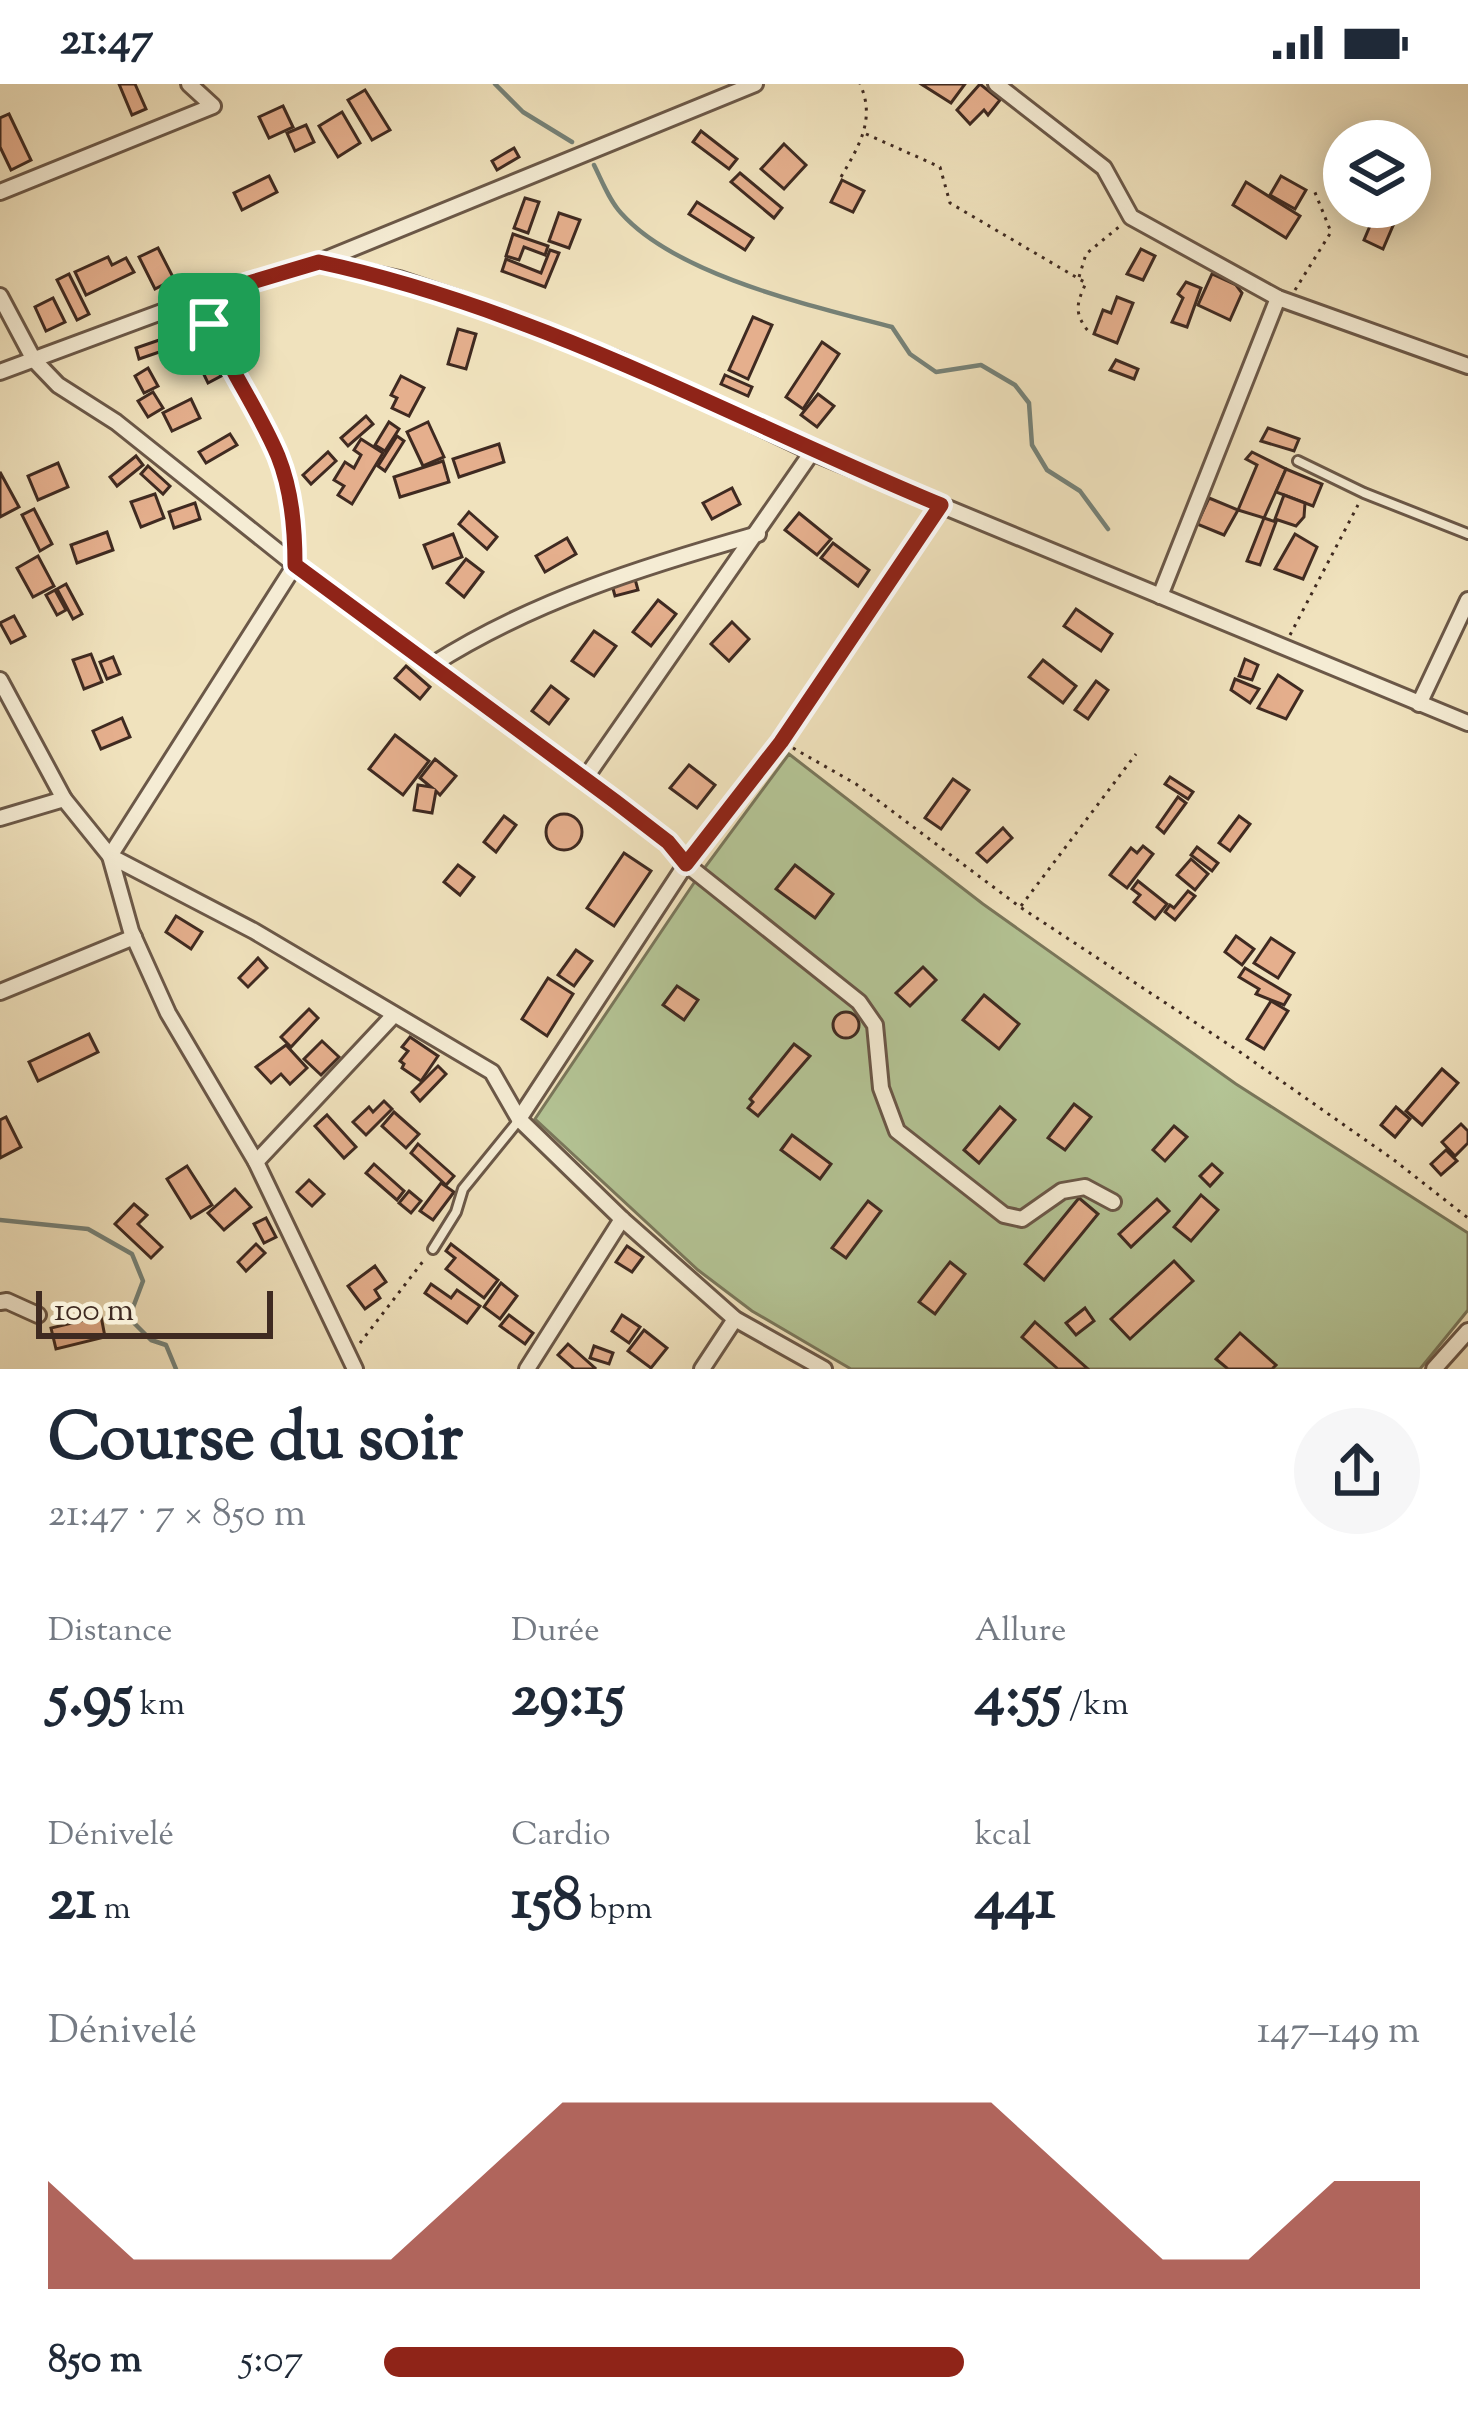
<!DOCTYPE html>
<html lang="fr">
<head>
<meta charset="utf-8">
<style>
  body { margin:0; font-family:"Sorts Mill Goudy",serif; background:#f6f6f7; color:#1f2937; height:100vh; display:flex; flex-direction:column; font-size:45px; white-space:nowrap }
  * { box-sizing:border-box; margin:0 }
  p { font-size:39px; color:#747a83 }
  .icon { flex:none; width:66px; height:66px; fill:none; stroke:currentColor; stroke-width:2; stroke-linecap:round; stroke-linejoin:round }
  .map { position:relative; height:1285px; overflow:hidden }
  .panel { display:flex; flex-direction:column; background:#fff; flex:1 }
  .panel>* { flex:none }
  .fabs { position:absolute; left:1323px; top:36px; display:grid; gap:24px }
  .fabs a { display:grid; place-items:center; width:108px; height:108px; border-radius:50%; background:#fff; box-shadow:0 6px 30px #0003; font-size:60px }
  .scale { position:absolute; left:36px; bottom:30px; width:237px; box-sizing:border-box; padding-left:12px; border:6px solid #3f2a21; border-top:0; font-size:33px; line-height:42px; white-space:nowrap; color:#3f2a21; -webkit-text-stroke:9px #f5ecd4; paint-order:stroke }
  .pin { position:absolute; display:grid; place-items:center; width:102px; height:102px; color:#fff; margin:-51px; border-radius:24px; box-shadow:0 6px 18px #0006 }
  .round { display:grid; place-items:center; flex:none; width:126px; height:126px; border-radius:63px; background:#f6f6f7 }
  .headline { display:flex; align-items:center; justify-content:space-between; height:204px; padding:0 48px }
  h1 { font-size:66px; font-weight:800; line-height:90px }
  .figures { display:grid; grid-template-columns:repeat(3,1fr); gap:18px; height:204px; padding:12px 48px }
  .figures div { display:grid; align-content:center }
  .figures b { font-size:60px; font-weight:800 }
  .figures small { font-size:33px; font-weight:400 }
  .figures p { font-size:33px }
  .chart { height:336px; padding:24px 48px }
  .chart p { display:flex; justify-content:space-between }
  .chart svg { width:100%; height:216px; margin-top:12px; fill:#8f2418; opacity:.7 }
  ul { padding:0 48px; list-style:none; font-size:39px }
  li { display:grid; grid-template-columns:192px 144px 1fr; align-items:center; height:90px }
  li i { height:30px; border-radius:15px; background:#8f2418 }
  .status { display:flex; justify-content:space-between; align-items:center; height:84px; padding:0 60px; background:#fff; direction:ltr }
  .status svg { height:33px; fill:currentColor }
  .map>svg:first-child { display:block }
  .green { fill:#b4c495; stroke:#7a775b; stroke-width:3 }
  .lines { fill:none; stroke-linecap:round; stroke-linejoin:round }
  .stream { stroke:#768278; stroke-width:4.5 }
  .building { fill:#e5af8d; stroke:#3f2a21; stroke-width:3 }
  .service-casing { stroke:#6b5848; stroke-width:14 }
  .minor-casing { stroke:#6b5848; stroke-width:20 }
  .path { stroke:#3f2a21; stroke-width:3; stroke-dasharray:3 6; stroke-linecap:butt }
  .service { stroke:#f5ecd4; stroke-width:8 }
  .minor { stroke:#f5ecd4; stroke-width:14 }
  .route-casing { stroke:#fff; stroke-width:24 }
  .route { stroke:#8f2418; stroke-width:15 }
</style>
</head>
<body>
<div class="status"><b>21:47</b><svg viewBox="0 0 49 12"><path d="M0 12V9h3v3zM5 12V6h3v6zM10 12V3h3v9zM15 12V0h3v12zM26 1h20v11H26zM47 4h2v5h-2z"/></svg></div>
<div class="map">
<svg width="1468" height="1285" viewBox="0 0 1468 1285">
  <rect width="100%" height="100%" fill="#f0e2bd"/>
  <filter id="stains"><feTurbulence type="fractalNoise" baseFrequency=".00167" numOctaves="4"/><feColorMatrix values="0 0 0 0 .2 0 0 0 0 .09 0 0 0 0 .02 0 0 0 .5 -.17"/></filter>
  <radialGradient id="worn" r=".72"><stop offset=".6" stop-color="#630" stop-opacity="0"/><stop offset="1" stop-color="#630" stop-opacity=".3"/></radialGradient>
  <path class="green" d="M789,670L983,820L1236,1000L1468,1149V1226L1420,1285H851L752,1227L698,1186L535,1035L700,790Z"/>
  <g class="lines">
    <g class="stream">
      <path d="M495,0L523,28L572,58"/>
      <path d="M594,81C602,97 609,116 621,129C677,192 813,222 892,243L910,270L936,288L981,281L1015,301L1029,319L1032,361L1047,386L1080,407L1108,445"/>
      <path d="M0,1136L88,1145L132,1170L143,1197L129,1234L151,1256L166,1261L176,1285"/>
    </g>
  </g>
  <g class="building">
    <path d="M119,0H135L146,25L132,31Z"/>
    <path d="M921,0H965L951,19Z"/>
    <path d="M980,0L1000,16L988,31L984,26L970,40L957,26Z"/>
    <path d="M365,6L390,46L372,56L348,16Z"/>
    <path d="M283,22L293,43L269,54L259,33Z"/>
    <path d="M342,28L360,59L338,73L319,42Z"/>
    <path d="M9,30L31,76L11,86L0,63V34Z"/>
    <path d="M306,41L314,58L295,67L287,49Z"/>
    <path d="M701,47L737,75L729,85L693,58Z"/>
    <path d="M784,60L806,81L784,105L761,85Z"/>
    <path d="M514,64L519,73L497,86L492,77Z"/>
    <path d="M740,89L782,124L774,134L731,98Z"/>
    <path d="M269,92L277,108L242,126L234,109Z"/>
    <path d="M1281,92L1306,106L1295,125L1270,111Z"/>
    <path d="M842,96L864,107L853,128L831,118Z"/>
    <path d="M1246,98L1300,132L1286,154L1233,121Z"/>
    <path d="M525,114L539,118L528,149L514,144Z"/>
    <path d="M697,118L753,154L745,166L689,130Z"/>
    <path d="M1378,123L1392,124L1398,130L1383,165L1364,156Z"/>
    <path d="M559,129L580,136L569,164L549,157Z"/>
    <path d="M513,150L548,162L545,171L524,163L519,176L506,172Z"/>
    <path d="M158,164L174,195L155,205L139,173Z"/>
    <path d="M1141,165L1155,172L1143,196L1127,190Z"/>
    <path d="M550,166L559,169L545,203L502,187L506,175L541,189Z"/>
    <path d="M108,173L112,181L126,174L134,188L86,211L75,188Z"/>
    <path d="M69,190L89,230L77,236L57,196Z"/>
    <path d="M1212,190L1236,201L1242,209L1230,236L1198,221Z"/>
    <path d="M1186,198L1201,204L1187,243L1172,238L1183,214L1178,210Z"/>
    <path d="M1117,213L1133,219L1117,259L1094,250L1103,226L1111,229Z"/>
    <path d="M53,214L65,238L46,247L35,223Z"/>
    <path d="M753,233L772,241L748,295L729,286Z"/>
    <path d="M458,245L476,250L466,285L448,280Z"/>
    <path d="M168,253L171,264L139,275L136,264Z"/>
    <path d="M822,258L839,270L803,325L786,313Z"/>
    <path d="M207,263L221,292L208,299L194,270Z"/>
    <path d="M1116,276L1138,285L1134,295L1110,286Z"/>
    <path d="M148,284L158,302L144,309L135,292Z"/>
    <path d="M725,291L752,303L748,312L721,300Z"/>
    <path d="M401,292L424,304L409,332L392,324L397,314L391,311Z"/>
    <path d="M153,308L163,324L148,333L138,317Z"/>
    <path d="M818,310L834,322L817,343L801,331Z"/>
    <path d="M191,315L200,334L172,347L163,329Z"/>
    <path d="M366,332L373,340L348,362L341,354Z"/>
    <path d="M389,338L399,345L385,367L375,361Z"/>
    <path d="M428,338L444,373L423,382L407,348Z"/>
    <path d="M1268,344L1299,355L1294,367L1261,357Z"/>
    <path d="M230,350L237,361L206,379L199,368Z"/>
    <path d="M397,352L404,357L385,387L378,382Z"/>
    <path d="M361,355L383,369L352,420L338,411L344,402L334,396L345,378L354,384L361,371L354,366Z"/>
    <path d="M499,360L504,378L459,393L453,375Z"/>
    <path d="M328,368L336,377L311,400L303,391Z"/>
    <path d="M1252,368L1286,385L1264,434L1238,426L1257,381L1246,375Z"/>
    <path d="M136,372L143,381L117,402L110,393Z"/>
    <path d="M443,377L449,398L400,413L394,393Z"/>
    <path d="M58,379L68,403L38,416L28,392Z"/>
    <path d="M148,382L170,402L163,410L141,390Z"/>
    <path d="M1286,385L1322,400L1313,422L1276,408Z"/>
    <path d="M0,388L19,423L0,433Z"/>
    <path d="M732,404L740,420L712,435L703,419Z"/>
    <path d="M155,410L164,434L141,443L131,418Z"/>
    <path d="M1284,411L1305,419L1304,433L1296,442L1275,435Z"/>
    <path d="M1209,414L1238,426L1224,451L1197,440Z"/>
    <path d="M195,419L200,435L174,444L169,428Z"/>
    <path d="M34,425L52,460L40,467L22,431Z"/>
    <path d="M469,428L497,453L487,465L459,440Z"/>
    <path d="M799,429L831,455L817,471L785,446Z"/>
    <path d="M1264,434L1276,438L1260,481L1247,477Z"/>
    <path d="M107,448L113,466L77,479L71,461Z"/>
    <path d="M453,450L462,473L433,484L424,461Z"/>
    <path d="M1295,450L1317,463L1303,495L1275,485Z"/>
    <path d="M567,454L576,470L545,488L536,472Z"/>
    <path d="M833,459L869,486L858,502L821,474Z"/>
    <path d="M38,472L54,502L33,513L17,484Z"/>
    <path d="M466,475L483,488L464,513L447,499Z"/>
    <path d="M635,495L638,506L615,512L612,501Z"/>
    <path d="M66,500L82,530L73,535L57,505Z"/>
    <path d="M55,506L66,526L57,531L46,511Z"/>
    <path d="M658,516L676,530L651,562L633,548Z"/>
    <path d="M1076,525L1112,550L1101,567L1064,542Z"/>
    <path d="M14,532L25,552L11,559L0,539Z"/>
    <path d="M732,538L749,555L729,577L711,560Z"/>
    <path d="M594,547L616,562L594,592L572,577Z"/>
    <path d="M91,570L102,598L84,605L73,576Z"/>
    <path d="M113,573L120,590L107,595L100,578Z"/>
    <path d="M1245,575L1258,581L1252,596L1239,592Z"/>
    <path d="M1043,576L1076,602L1063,619L1029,593Z"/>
    <path d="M406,582L430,603L420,615L395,594Z"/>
    <path d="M1278,591L1302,607L1286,635L1258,624Z"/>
    <path d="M1235,595L1259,605L1250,619L1231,606Z"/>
    <path d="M1096,597L1108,606L1088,635L1075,626Z"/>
    <path d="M551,602L568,615L549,640L532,627Z"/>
    <path d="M122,634L130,653L101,665L93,647Z"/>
    <path d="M395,651L429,677L403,711L369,685Z"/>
    <path d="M435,675L456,692L440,711L436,707L432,729L414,726L418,701L431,703L420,694Z"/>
    <path d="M689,681L715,701L697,724L670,704Z"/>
    <path d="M1170,693L1193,708L1188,715L1165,700Z"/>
    <path d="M953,695L969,706L941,745L925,734Z"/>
    <path d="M1178,713L1186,719L1164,749L1157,743Z"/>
    <circle cx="564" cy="748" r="18"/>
    <path d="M504,732L516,741L496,768L484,758Z"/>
    <path d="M1239,732L1250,740L1230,767L1219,759Z"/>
    <path d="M1003,744L1012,754L987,778L977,769Z"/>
    <path d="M1143,762L1153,770L1127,804L1110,791L1131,764L1137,769Z"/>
    <path d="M1197,763L1218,779L1212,787L1191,771Z"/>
    <path d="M624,769L651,787L614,842L587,824Z"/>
    <path d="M1191,775L1208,790L1195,806L1177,791Z"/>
    <path d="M458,781L474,793L460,811L444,798Z"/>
    <path d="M795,781L833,810L815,834L776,805Z"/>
    <path d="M1138,797L1167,820L1155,835L1134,818L1140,811L1132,805Z"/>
    <path d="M1188,807L1195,812L1175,836L1165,828L1170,821L1174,824Z"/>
    <path d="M176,832L202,848L191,865L166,848Z"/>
    <path d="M1236,852L1254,865L1242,881L1225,868Z"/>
    <path d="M1271,854L1294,869L1278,894L1254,879Z"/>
    <path d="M576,866L592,877L574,902L558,891Z"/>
    <path d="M258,874L267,884L248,903L239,894Z"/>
    <path d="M923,883L936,896L910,922L896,909Z"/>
    <path d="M1245,884L1290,911L1284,921L1256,910L1259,905L1239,893Z"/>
    <path d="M548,894L573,910L547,952L522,935Z"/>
    <path d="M677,902L698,916L684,936L663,921Z"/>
    <path d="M984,911L1019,940L999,965L963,936Z"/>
    <path d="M1271,917L1288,927L1264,965L1247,955Z"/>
    <path d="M309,925L318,934L291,963L281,953Z"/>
    <circle cx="846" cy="941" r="13"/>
    <path d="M89,950L98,968L38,997L29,978Z"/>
    <path d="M410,953L438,972L421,997L402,984L404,980L400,977L408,967L402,963Z"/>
    <path d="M322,957L339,973L321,991L304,975Z"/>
    <path d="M794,960L810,972L758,1032L748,1024L753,1018L750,1015Z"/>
    <path d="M286,961L307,984L290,1000L281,990L271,999L256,983Z"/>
    <path d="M438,982L446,990L420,1017L412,1008Z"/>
    <path d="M1442,985L1458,999L1422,1041L1406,1027Z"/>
    <path d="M384,1017L392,1025L366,1051L353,1038L369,1023L373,1028Z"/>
    <path d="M1074,1020L1091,1033L1065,1066L1048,1054Z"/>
    <path d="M1000,1023L1015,1036L979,1079L964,1066Z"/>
    <path d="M1396,1023L1410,1035L1395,1053L1381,1041Z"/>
    <path d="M394,1028L419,1050L406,1064L382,1042Z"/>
    <path d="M327,1031L356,1063L344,1074L315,1042Z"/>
    <path d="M6,1033L21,1063L0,1074V1036Z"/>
    <path d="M1461,1040L1468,1047V1059L1455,1072L1442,1058Z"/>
    <path d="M1174,1042L1187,1053L1165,1077L1153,1066Z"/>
    <path d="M792,1051L831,1080L820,1095L781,1066Z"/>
    <path d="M418,1060L454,1092L446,1101L411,1069Z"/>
    <path d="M1446,1066L1457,1077L1441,1091L1431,1080Z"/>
    <path d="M374,1080L404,1107L397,1116L366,1089Z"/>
    <path d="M1212,1080L1222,1089L1210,1102L1200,1092Z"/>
    <path d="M187,1082L212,1121L191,1134L167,1095Z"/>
    <path d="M309,1096L324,1110L312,1122L297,1108Z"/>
    <path d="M441,1099L454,1108L433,1136L420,1127Z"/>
    <path d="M235,1105L251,1123L224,1146L208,1129Z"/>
    <path d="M409,1107L421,1117L411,1129L399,1119Z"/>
    <path d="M1201,1111L1218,1126L1191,1157L1174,1143Z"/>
    <path d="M1079,1114L1098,1130L1044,1196L1025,1180Z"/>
    <path d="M1157,1115L1169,1127L1131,1163L1119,1150Z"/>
    <path d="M868,1117L881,1127L846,1174L832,1164Z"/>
    <path d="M134,1120L147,1131L138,1140L162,1163L151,1174L115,1140Z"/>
    <path d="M266,1134L276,1153L264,1159L254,1140Z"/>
    <path d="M256,1160L265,1169L246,1187L238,1178Z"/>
    <path d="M451,1160L498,1196L484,1214L446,1185L455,1174L446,1167Z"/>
    <path d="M627,1162L643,1173L632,1188L616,1178Z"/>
    <path d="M1174,1177L1193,1197L1130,1255L1111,1235Z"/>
    <path d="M950,1178L965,1190L935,1230L919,1218Z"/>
    <path d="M375,1182L386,1198L375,1206L380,1214L365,1225L348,1202Z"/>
    <path d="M501,1199L517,1212L500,1235L484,1223Z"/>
    <path d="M431,1200L451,1214L457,1206L480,1222L467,1239L425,1209Z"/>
    <path d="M1085,1224L1094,1237L1076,1251L1066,1239Z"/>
    <path d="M509,1231L533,1249L525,1260L500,1242Z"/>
    <path d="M622,1231L640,1243L629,1259L612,1247Z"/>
    <path d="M101,1232L105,1253L56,1265L51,1244Z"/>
    <path d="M1035,1238L1088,1285H1058L1022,1253Z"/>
    <path d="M644,1246L667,1264L651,1284L628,1267Z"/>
    <path d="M1240,1249L1276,1281L1272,1285H1228L1216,1275Z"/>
    <path d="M568,1260L595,1284L594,1285H574L558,1271Z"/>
    <path d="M594,1262L613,1269L609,1280L590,1274Z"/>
  </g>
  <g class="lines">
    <defs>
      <g id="service">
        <path d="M1298,377L1364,409L1468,450"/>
        <path d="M433,1165L456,1128L463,1105L519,1036"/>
      </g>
      <g id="minor">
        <path d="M996,0L1104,84L1131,133L1278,214L1468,282"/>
        <path d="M0,108L213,22L189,0"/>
        <path d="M319,178L399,195L459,215L619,276L812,368L1468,639"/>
        <path d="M0,212L34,276L58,301L116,338L295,481L616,718L668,758L686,780L519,1035"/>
        <path d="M202,213C217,270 255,317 278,372C292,407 295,444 295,481L110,772L131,847L168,929L256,1078L355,1285"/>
        <path d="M0,288L202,213L319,178L755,0"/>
        <path d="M941,421L781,658L686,780L859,918L875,941L881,1004L897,1047L1004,1131L1022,1135L1062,1107L1085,1103L1113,1118"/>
        <path d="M1160,512L1278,214"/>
        <path d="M432,581C532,517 645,482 758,450"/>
        <path d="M0,596L64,715L110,772L254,847L492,988L519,1035L622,1135L735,1235L824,1285"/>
        <path d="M1419,620L1468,516"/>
        <path d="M584,696L812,368"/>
        <path d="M0,734L64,715"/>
        <path d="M0,908L134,853"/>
        <path d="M256,1078L393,932"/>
        <path d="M0,1218L7,1217L38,1231"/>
        <path d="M527,1285L622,1135"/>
        <path d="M702,1285L735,1235"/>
        <path d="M1434,1285L1468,1247"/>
      </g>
    </defs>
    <use href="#service" class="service-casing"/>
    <use href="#minor" class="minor-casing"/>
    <g class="path">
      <path d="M866,50L940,83L950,119L1086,199C1076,220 1074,230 1089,248"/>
      <path d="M841,93C859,62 876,35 860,0"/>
      <path d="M1079,193L1086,170L1120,142"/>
      <path d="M1295,206L1331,148L1314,106"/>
      <path d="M1290,551L1358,421"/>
      <path d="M793,664L856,700L1020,823L1240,968L1394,1076L1468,1134"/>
      <path d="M1021,822L1136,670"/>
      <path d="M360,1259L424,1176"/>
    </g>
    <use href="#service" class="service"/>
    <use href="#minor" class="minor"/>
  </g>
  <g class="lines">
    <defs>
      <path id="route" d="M319,178C539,225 735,336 941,421L781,658L686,780L668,758L616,718L295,481C295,444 292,407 278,372C255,317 217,270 202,213Z"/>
    </defs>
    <use href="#route" class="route-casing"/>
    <use href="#route" class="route"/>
  </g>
  <rect width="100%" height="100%" filter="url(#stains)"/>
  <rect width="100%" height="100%" fill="url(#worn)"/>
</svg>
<div class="fabs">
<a><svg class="icon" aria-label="layers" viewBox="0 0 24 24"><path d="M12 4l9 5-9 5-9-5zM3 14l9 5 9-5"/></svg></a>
</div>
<div class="scale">100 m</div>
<div class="pin" style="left:209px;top:240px;background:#1e9e55"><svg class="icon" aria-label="arrive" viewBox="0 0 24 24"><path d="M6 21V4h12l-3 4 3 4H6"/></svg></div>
</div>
<section class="panel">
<div class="headline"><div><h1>Course du soir</h1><p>21:47 · 7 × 850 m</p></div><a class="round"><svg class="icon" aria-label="share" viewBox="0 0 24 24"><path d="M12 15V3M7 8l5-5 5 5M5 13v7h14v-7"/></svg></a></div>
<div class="figures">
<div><p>Distance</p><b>5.95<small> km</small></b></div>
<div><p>Durée</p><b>29:15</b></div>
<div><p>Allure</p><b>4:55<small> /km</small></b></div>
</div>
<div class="figures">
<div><p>Dénivelé</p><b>21<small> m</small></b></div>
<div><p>Cardio</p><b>158<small> bpm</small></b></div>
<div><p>kcal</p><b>441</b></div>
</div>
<div class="chart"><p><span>Dénivelé</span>147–149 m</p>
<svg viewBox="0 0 160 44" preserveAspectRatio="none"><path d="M0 44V22L10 38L20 38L30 38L40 38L50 22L60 6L70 6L80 6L90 6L100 6L110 6L120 22L130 38L140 38L150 22L160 22V44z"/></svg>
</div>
<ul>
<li><b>850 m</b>5:07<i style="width:56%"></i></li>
</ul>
</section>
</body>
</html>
